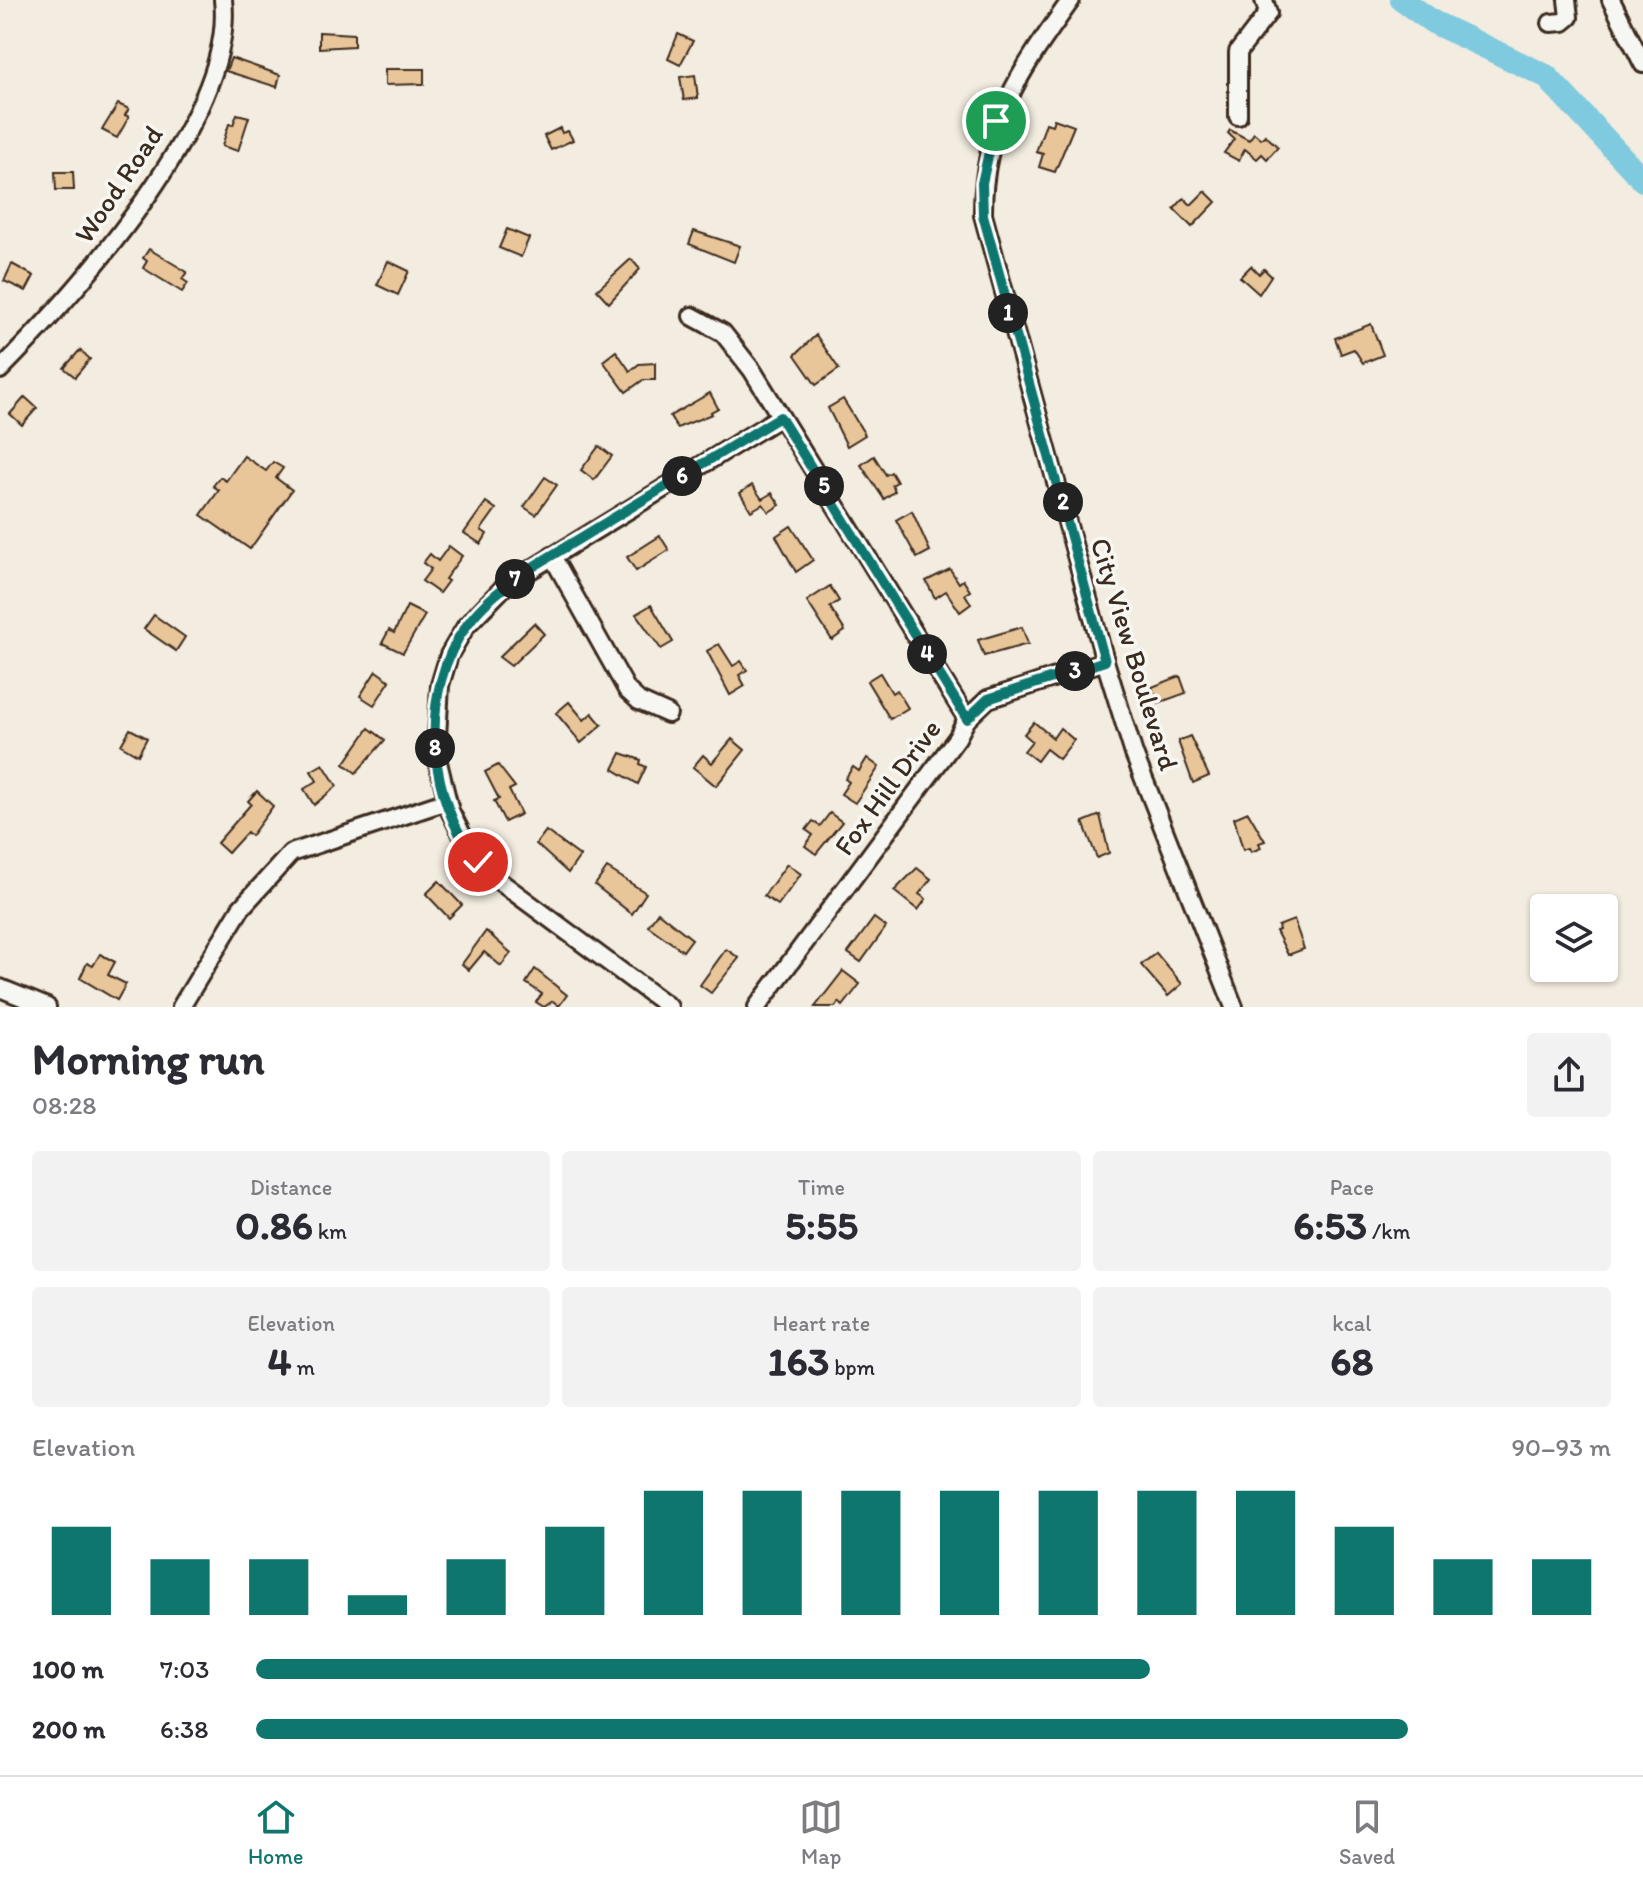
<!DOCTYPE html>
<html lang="en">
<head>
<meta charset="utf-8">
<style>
  body { margin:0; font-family:Itim,sans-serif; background:#f2f2f3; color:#2b2b33; height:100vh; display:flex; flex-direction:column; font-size:30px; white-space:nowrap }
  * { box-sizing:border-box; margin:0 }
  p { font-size:26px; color:#7c7c81 }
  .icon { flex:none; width:44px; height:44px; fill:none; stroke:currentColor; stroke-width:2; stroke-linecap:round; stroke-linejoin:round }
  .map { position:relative; height:1007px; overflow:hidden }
  .panel { display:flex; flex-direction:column; background:#fff; flex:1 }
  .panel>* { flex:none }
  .fabs { position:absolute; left:1530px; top:894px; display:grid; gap:16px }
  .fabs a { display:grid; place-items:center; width:88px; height:88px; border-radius:8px; background:#fff; box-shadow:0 2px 6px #0004; font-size:40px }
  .pin { position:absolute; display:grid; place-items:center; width:68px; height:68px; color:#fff; margin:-34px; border:4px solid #fff; border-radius:50%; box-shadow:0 2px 8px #0007 }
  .km { position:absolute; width:40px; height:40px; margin:-20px; border-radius:50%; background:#222; color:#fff; font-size:22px; line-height:40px; text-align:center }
  .round { display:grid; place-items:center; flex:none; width:84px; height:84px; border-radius:8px; background:#f2f2f3 }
  .head { display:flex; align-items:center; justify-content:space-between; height:136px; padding:0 32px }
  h1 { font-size:44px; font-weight:700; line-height:60px }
  .metrics { display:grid; grid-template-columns:repeat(3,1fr); gap:12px; height:136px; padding:8px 32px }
  .metrics div { display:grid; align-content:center; border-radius:8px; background:#f2f2f3; text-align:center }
  .metrics b { font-size:40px; font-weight:700 }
  .metrics small { font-size:22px; font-weight:400 }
  .metrics p { font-size:22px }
  .chart { height:224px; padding:16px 32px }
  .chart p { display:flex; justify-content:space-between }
  .chart svg { width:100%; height:144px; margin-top:8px; stroke:#0f766e; stroke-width:6 }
  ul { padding:0 32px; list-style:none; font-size:26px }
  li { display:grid; grid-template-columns:128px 96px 1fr; align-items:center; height:60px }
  li i { height:20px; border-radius:10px; background:#0f766e }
  .tabs { display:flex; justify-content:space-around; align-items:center; height:112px; border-top:2px solid #e1e1e2; background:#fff; font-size:22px; color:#7c7c81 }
  .tabs a { display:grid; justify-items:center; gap:4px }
  .tabs .current { color:#0f766e }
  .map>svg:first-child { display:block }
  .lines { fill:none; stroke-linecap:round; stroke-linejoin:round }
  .river { stroke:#7fcadf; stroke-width:24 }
  .building { fill:#e9c59a; stroke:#3b2a1e; stroke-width:2 }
  .minor-casing { stroke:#3b2a1e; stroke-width:22 }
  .minor { stroke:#f6f6f2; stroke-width:16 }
  .route-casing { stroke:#fff; stroke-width:16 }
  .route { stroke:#0f766e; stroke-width:10 }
  .labels { text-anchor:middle; stroke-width:7; stroke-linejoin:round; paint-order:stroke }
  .street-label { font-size:28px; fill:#3b2a1e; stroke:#f6f6f2 }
</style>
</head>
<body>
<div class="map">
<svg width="1643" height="1007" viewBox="0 0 1643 1007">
  <rect width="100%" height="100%" fill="#f3ece0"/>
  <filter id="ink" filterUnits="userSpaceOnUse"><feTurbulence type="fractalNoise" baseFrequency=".0125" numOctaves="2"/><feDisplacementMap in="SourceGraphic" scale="16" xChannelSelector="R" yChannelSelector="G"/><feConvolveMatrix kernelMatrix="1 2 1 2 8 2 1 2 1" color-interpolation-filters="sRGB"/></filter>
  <g filter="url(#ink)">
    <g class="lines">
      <path class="river" d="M1402,0L1433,22L1546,76L1643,180"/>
    </g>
    <g class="building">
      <path d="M319,32L354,34V46L319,48Z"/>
      <path d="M678,34L693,41L680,65L668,59Z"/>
      <path d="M231,58L280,75L277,87L226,71Z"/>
      <path d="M385,69H424V84L385,85Z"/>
      <path d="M695,75L698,98L684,100L680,77Z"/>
      <path d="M118,104L129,109L125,115L129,117L117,138L102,130Z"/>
      <path d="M237,114L249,117L238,151L222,146L229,124L233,125Z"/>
      <path d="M1054,119L1074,126L1055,172L1039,167L1043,154L1036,152L1046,123L1052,125Z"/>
      <path d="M560,128L562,133L568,131L573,140L551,150L544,136Z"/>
      <path d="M1230,130L1249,140L1254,133L1261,139L1265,135L1278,147L1267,159L1262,154L1257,159L1245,149L1239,161L1224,153L1234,139L1228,133Z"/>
      <path d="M55,172H73L74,190H56Z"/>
      <path d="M1205,191L1216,202L1192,227L1174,209L1184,198L1191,205Z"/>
      <path d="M507,229L529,238L521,257L499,248Z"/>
      <path d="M694,231L740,246L734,262L689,244Z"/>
      <path d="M149,249L187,272L182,279L188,283L182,292L143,268L147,261L143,258Z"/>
      <path d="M631,259L640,269L609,303L597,290Z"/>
      <path d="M388,261L409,271L398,295L377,285Z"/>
      <path d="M12,264L34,276L26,291L4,281Z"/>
      <path d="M1251,266L1259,274L1264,269L1271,276L1259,294L1240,277Z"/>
      <path d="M1371,324L1383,355L1363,363L1354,349L1341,354L1335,338Z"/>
      <path d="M816,335L839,369L816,385L795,355Z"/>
      <path d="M80,350L90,359L75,377L64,368Z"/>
      <path d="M616,351L630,371L639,364L655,363V380H643L626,392L603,361Z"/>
      <path d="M710,393L718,408L711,412L712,414L677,428L670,416Z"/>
      <path d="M25,397L37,408L22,425L10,414Z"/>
      <path d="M843,399L865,435L847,446L828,408Z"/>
      <path d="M599,446L612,456L594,480L581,470Z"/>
      <path d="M244,456L266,471L273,462L283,468L276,478L292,490L250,549L201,515L219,490L213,486L220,477L226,481Z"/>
      <path d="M874,456L886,475L891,472L897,482L892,485L895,491L884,499L861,465Z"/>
      <path d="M545,477L557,485L536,515L524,507Z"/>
      <path d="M752,485L762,499L772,493L780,505L769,512L763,504L751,511L740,493Z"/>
      <path d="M486,502L496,509L481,530L487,534L481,544L464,533Z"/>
      <path d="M912,511L930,551L917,558L896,520Z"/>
      <path d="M791,526L813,560L796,572L776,536Z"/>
      <path d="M660,536L669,550L636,571L627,557Z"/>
      <path d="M449,546L462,556L445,579L448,581L439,593L422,581L431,569L423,563L430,554L438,561Z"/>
      <path d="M950,569L959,583L963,580L970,591L965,594L971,604L960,612L946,591L935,598L926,581Z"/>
      <path d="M830,586L839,601L830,607L845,631L832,640L807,601Z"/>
      <path d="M651,605L673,642L661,649L636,614Z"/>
      <path d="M407,606L425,615L403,653L382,643L389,630L394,633Z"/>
      <path d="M154,615L185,637L176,651L144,629Z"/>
      <path d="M534,623L544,634L511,666L499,657Z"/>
      <path d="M1022,627L1028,644L984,656L978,640Z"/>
      <path d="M719,644L733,666L741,661L747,670L739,675L745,686L730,695L707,651Z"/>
      <path d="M376,671L390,681L374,705L360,696Z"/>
      <path d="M880,673L892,693L897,690L908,708L890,719L867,681Z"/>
      <path d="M1180,676L1186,693L1158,703L1152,687Z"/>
      <path d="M569,702L584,720L592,713L602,725L581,743L556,713Z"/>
      <path d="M1034,722L1053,738L1060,728L1074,740L1059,759L1046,749L1037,761L1024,751L1032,741L1024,734Z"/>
      <path d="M369,728L385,740L356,773L344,764Z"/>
      <path d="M130,729L147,738L138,755L121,745Z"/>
      <path d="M1190,736L1209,776L1193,783L1178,741Z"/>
      <path d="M732,739L745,750L716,786L693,767L703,755L712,763Z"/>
      <path d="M621,753L641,760L640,764L646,767L638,784L613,769Z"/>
      <path d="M867,758L879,767L855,803L841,794L849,782L845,779L853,767L859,771Z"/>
      <path d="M323,764L337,786L314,805L304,789L317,781L311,771Z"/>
      <path d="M498,765L515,787L509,790L521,814L505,822L494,801L499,799L485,772Z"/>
      <path d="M257,791L273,806L251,836L247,832L228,853L217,843L251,804L248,801Z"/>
      <path d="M1248,812L1265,841L1259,843L1261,848L1251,852L1249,848L1243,850L1234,818Z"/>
      <path d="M830,813L842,822L816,854L805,846L813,835L806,830L813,821L820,826Z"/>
      <path d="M1100,815L1109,853L1097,858L1083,822Z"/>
      <path d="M546,831L580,856L568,873L536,844Z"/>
      <path d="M787,864L801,874L778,905L764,896Z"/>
      <path d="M607,868L646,893L632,914L595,885Z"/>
      <path d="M917,868L931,879L919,894L926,899L918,910L894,891Z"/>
      <path d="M439,881L462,905L449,918L426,894Z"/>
      <path d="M658,912L692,939L683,951L648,926Z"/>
      <path d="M874,918L886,927L861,962L848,953Z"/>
      <path d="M1294,920L1304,949L1288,955L1276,931L1279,930L1278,926Z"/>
      <path d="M486,931L511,953L501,966L484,952L469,970L462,964Z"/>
      <path d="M726,949L739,958L711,993L700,985Z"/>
      <path d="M1156,953L1182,984L1168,996L1141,965Z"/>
      <path d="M100,954L115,962L108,975L126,984L117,1000L80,978L87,963L93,966Z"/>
      <path d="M535,969L567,995L559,1006L553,1001L544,1007L536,1002L542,994L526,983Z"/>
      <path d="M843,971L860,984L843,1006L839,1002L835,1007H815Z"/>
    </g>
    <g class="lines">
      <defs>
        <g id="minor">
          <path d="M1071,0C1021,70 982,125 983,215L1105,661L1134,754L1234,1007"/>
          <path d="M1611,0L1643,64"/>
          <path d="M1551,23L1563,22L1569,17L1567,0"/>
          <path d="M1238,116V52L1268,13L1264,0"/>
          <path d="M692,316L723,333L752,370L967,719"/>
          <path d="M0,370C76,293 237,114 223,0"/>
          <path d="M552,556L627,690L639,701L668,714"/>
          <path d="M0,988L47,1007"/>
          <path d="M181,1007L241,908L291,853L447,801"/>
          <path d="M669,1007L499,881L472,854L450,811L436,754L440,685L449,655L466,626L506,585L780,417"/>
          <path d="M757,1007L957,738L967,719L988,699L1105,661"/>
        </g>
      </defs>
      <use href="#minor" class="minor-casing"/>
      <use href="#minor" class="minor"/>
    </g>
  </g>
  <g class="lines" filter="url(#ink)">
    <defs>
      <path id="route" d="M478,862C427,799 418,691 467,625C484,601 507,585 531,568L780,417L967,719L988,699L1105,661L983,215L982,183L996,121"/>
    </defs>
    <use href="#route" class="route-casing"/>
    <use href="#route" class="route"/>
  </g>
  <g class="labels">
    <g class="street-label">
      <text transform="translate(118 184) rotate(-56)" y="10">Wood Road</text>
      <text transform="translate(1135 654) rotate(73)" y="10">City View Boulevard</text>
      <text transform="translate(887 787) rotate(-54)" y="10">Fox Hill Drive</text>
    </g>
  </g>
</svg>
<div class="fabs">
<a><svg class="icon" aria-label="layers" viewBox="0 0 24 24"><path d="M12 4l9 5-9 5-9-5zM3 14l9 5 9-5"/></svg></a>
</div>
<div class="pin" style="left:996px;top:121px;background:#1e9e55"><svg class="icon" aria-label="arrive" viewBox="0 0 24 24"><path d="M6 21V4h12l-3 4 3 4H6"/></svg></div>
<div class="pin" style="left:478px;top:862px;background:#d93025"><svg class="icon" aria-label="check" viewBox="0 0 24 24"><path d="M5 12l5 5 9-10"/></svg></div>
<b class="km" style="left:1008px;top:313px">1</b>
<b class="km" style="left:1063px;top:502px">2</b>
<b class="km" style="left:1075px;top:671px">3</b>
<b class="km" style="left:927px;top:654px">4</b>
<b class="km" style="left:824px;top:486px">5</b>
<b class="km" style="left:682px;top:476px">6</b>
<b class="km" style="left:515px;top:579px">7</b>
<b class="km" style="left:435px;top:748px">8</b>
</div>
<section class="panel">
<div class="head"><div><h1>Morning run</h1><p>08:28</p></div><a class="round"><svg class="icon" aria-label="share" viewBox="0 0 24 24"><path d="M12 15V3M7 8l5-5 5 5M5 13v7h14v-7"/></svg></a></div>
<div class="metrics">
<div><p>Distance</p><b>0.86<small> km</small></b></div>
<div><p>Time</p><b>5:55</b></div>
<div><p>Pace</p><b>6:53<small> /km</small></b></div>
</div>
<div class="metrics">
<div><p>Elevation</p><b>4<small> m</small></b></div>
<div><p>Heart rate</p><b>163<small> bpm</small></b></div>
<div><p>kcal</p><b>68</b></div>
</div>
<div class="chart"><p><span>Elevation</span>90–93 m</p>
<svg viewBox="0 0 160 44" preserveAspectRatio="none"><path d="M5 44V17M15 44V27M25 44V27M35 44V38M45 44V27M55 44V17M65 44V6M75 44V6M85 44V6M95 44V6M105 44V6M115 44V6M125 44V6M135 44V17M145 44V27M155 44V27"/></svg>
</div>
<ul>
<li><b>100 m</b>7:03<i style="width:66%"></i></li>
<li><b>200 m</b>6:38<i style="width:85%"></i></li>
</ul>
</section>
<nav class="tabs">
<a class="current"><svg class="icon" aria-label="home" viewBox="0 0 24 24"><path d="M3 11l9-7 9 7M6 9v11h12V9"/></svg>Home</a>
<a><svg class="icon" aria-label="map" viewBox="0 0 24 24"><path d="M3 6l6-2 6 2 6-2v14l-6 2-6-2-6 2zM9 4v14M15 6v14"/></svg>Map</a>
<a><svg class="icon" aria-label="saved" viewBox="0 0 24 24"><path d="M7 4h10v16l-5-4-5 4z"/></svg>Saved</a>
</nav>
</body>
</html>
